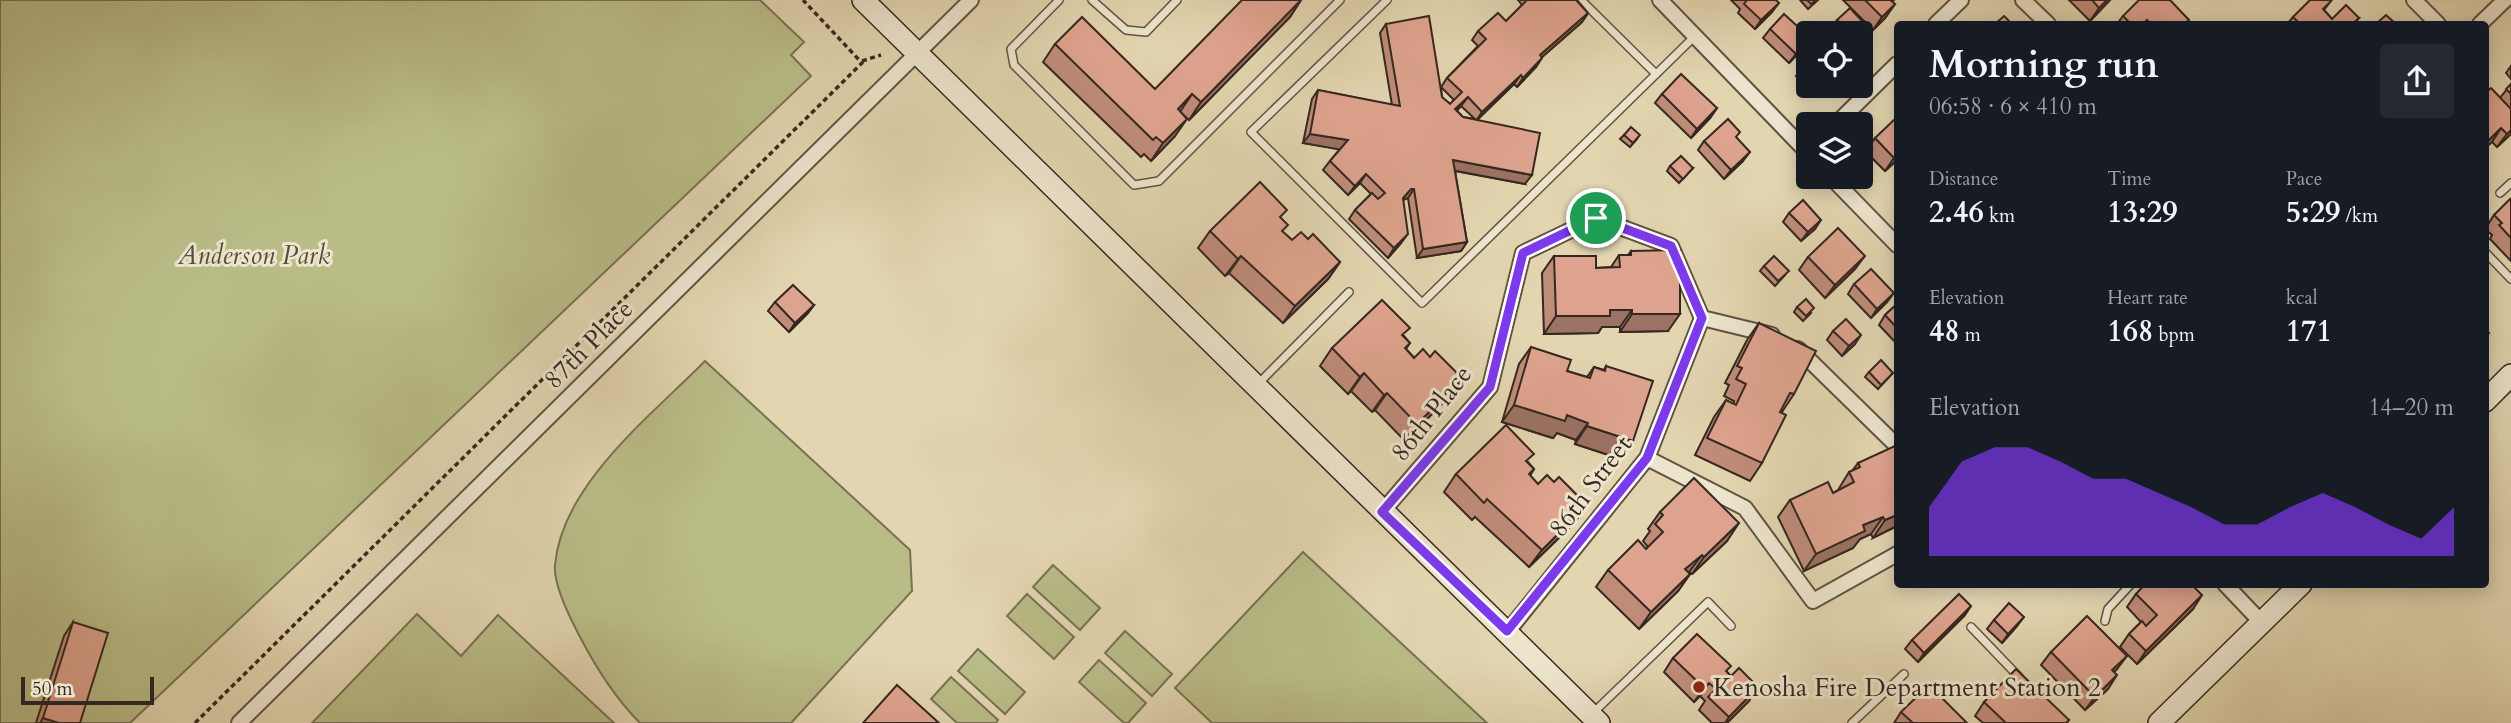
<!DOCTYPE html>
<html lang="en">
<head>
<meta charset="utf-8">
<style>
  body { margin:0; font-family:Cardo,serif; background:#242831; color:#f1f3f6; height:100vh; display:flex; flex-direction:column; font-size:26px; white-space:nowrap }
  * { box-sizing:border-box; margin:0 }
  p { font-size:23px; color:#9ea1a6 }
  .icon { flex:none; width:38px; height:38px; fill:none; stroke:currentColor; stroke-width:2; stroke-linecap:round; stroke-linejoin:round }
  .map { position:relative; flex:1; overflow:hidden }
  .side { position:absolute; left:1894px; top:21px; width:595px; height:567px; display:flex; flex-direction:column; background:#171b24; border-radius:7px; box-shadow:0 4px 18px #0003 }
  .side>* { flex:none }
  .tools { position:absolute; left:1796px; top:21px; display:grid; gap:14px }
  .tools a { display:grid; place-items:center; width:77px; height:77px; border-radius:7px; background:#171b24; box-shadow:0 4px 18px #0003; font-size:35px }
  .scale { position:absolute; left:21px; bottom:18px; width:133px; box-sizing:border-box; padding-left:7px; border:4px solid #362720; border-top:0; font-size:19px; line-height:24px; white-space:nowrap; color:#362720; -webkit-text-stroke:5px #ece4cc; paint-order:stroke }
  .pin { position:absolute; display:grid; place-items:center; width:60px; height:60px; color:#fff; margin:-30px; border:4px solid #fff; border-radius:50%; box-shadow:0 2px 7px #0007 }
  .round { display:grid; place-items:center; flex:none; width:74px; height:74px; border-radius:7px; background:#242831 }
  .head { display:flex; align-items:center; justify-content:space-between; height:119px; padding:0 35px }
  h1 { font-size:38px; font-weight:700; line-height:52px }
  .figures { display:grid; grid-template-columns:repeat(3,1fr); gap:10px; height:119px; padding:7px 35px }
  .figures div { display:grid; align-content:center }
  .figures b { font-size:30px; font-weight:700 }
  .figures small { font-size:19px; font-weight:400 }
  .figures p { font-size:19px }
  .chart { height:196px; padding:14px 35px }
  .chart p { display:flex; justify-content:space-between }
  .chart svg { width:100%; height:126px; margin-top:7px; fill:#7c3aed; opacity:.7 }
  .map>svg:first-child { display:block }
  .green { fill:#b9bc87; stroke:#787254; stroke-width:2 }
  .lines { fill:none; stroke-linecap:round; stroke-linejoin:round }
  .lane-casing { stroke:#615244; stroke-width:10 }
  .street-casing { stroke:#615244; stroke-width:18 }
  .secondary-casing { stroke:#362720; stroke-width:24 }
  .path { stroke:#362720; stroke-width:3.5; stroke-dasharray:5 3.5; stroke-linecap:butt }
  .lane { stroke:#ece4cc; stroke-width:7 }
  .street { stroke:#ece4cc; stroke-width:14 }
  .secondary { stroke:#ece4cc; stroke-width:21 }
  .wall { fill:#bf8c7a; stroke:#362720; stroke-width:2; fill-rule:evenodd }
  .shaded-wall { fill:#9b7263; stroke:#362720; stroke-width:2 }
  .building { fill:#dea38e; stroke:#362720; stroke-width:2 }
  .route-casing { stroke:#fff; stroke-width:14 }
  .route { stroke:#7c3aed; stroke-width:9 }
  .poi-dot { fill:#8f2418; stroke:#ece4cc; stroke-width:2.5 }
  .labels { text-anchor:middle; stroke-width:6; stroke-linejoin:round; paint-order:stroke }
  .park-label { font-size:26px; font-style:italic; fill:#574c3a; stroke:#ece4cc }
  .street-label { font-size:26px; fill:#362720; stroke:#ece4cc }
  .poi-label { font-size:26px; fill:#362720; stroke:#ece4cc; text-anchor:start }
</style>
</head>
<body>
<div class="map">
<svg width="2511" height="723" viewBox="0 0 2511 723">
  <rect width="100%" height="100%" fill="#e2d5b0"/>
  <filter id="stains"><feTurbulence type="fractalNoise" baseFrequency=".00286" numOctaves="4"/><feColorMatrix values="0 0 0 0 .2 0 0 0 0 .09 0 0 0 0 .02 0 0 0 .5 -.17"/></filter>
  <radialGradient id="worn" r=".72"><stop offset=".6" stop-color="#630" stop-opacity="0"/><stop offset="1" stop-color="#630" stop-opacity=".3"/></radialGradient>
  <g class="green">
    <path d="M0,0H760L804,42L791,55L811,76L130,723H0Z"/>
    <path d="M705,361L910,550L912,591L791,723H640C614,697 596,668 579,635C570,618 553,584 555,565C562,484 652,415 705,361Z"/>
    <path d="M1303,552L1487,723H1212L1175,688Z"/>
    <path d="M1053,565L1100,608L1080,630L1033,587Z"/>
    <path d="M1027,594L1074,637L1054,659L1007,616Z"/>
    <path d="M417,614L461,656L498,615L614,723H312Z"/>
    <path d="M1125,631L1172,674L1152,696L1105,653Z"/>
    <path d="M978,649L1025,692L1005,714L958,671Z"/>
    <path d="M1099,660L1146,703L1128,723H1124L1079,682Z"/>
    <path d="M951,677L998,720L996,723H957L931,699Z"/>
  </g>
  <g class="lines">
    <defs>
      <g id="lane">
        <path d="M1059,0L1011,49L1014,65L1134,185L1159,181L1340,0"/>
        <path d="M1092,0L1126,30L1146,32L1177,0"/>
        <path d="M1387,0L1251,132L1422,303L1695,36"/>
        <path d="M1581,0L1656,74"/>
        <path d="M2500,193L2511,183"/>
        <path d="M2485,252L2511,279"/>
        <path d="M1259,383L1349,292"/>
        <path d="M2105,621L2108,609L2131,584"/>
        <path d="M1971,627L2019,677"/>
        <path d="M1594,712L1708,602L1731,626"/>
        <path d="M1852,723L1904,674"/>
      </g>
      <g id="street">
        <path d="M1660,0L1808,153"/>
        <path d="M2023,0L2048,24"/>
        <path d="M2414,0L2438,24"/>
        <path d="M1936,24L1961,0"/>
        <path d="M2480,24L2505,0"/>
        <path d="M1836,124L1897,64"/>
        <path d="M1831,177L1897,245"/>
        <path d="M1798,349L1897,446"/>
        <path d="M1647,458L1745,508L1813,601L1897,554"/>
        <path d="M1382,512L1490,387L1523,253L1596,218L1671,246L1702,318L1772,335"/>
        <path d="M2225,584L2262,623"/>
        <path d="M1508,631L1647,458L1702,318"/>
        <path d="M239,723L971,0"/>
      </g>
      <g id="secondary">
        <path d="M863,0L1599,723"/>
        <path d="M2485,401L2511,375"/>
        <path d="M2159,723L2301,584"/>
      </g>
    </defs>
    <use href="#lane" class="lane-casing"/>
    <use href="#street" class="street-casing"/>
    <use href="#secondary" class="secondary-casing"/>
    <g class="path">
      <path d="M862,61L881,55"/>
      <path d="M195,723L862,63L803,0"/>
    </g>
    <use href="#lane" class="lane"/>
    <use href="#street" class="street"/>
    <use href="#secondary" class="secondary"/>
  </g>
  <g class="wall">
    <path d="M1301,0L1290,17L1189,120L1180,112L1175,136L1151,161L1144,154L1141,157L1043,62L1055,44L1155,89Z"/>
    <path d="M1518,0H1577L1588,13L1582,22L1542,57L1536,67L1517,87L1514,84L1477,120L1525,184L1455,171L1467,242L1461,251L1417,258L1408,198L1405,199L1403,200L1401,243L1388,258L1349,219L1355,210L1371,194L1360,183L1348,195L1323,170L1330,161L1340,149L1303,143L1312,99L1318,90L1392,105L1380,33L1386,24L1441,87L1447,78L1478,46L1472,40L1478,31L1506,21L1522,5ZM1441,87L1454,100L1450,104L1442,97ZM1461,106L1475,119L1463,117L1457,111Z"/>
    <path d="M1731,0H1776L1772,12L1755,29L1738,13L1740,9Z"/>
    <path d="M1800,0H1818L1808,9Z"/>
    <path d="M1843,0H1894L1892,2L1895,4L1885,18L1873,30Z"/>
    <path d="M2069,0H2110L2090,21Z"/>
    <path d="M2331,1L2324,10L2332,19L2359,18L2354,24H2287L2293,17Z"/>
    <path d="M2123,16L2186,24H2117Z"/>
    <path d="M1837,20L1858,25L1850,33H1834L1838,29L1834,24Z"/>
    <path d="M1770,29L1808,36V42L1789,63L1763,38Z"/>
    <path d="M1808,61V86H1817L1812,91L1796,76Z"/>
    <path d="M2511,66V79L2506,73Z"/>
    <path d="M2511,84V134L2497,147L2492,142L2500,98Z"/>
    <path d="M1662,94L1717,108L1710,118L1691,138L1655,103Z"/>
    <path d="M1624,135L1637,139L1630,147L1620,139Z"/>
    <path d="M1737,138L1743,161L1724,179L1698,150L1704,141Z"/>
    <path d="M1875,138L1897,160L1885,171L1866,152Z"/>
    <path d="M1670,166L1693,168L1679,183L1667,171Z"/>
    <path d="M2511,201V261L2490,239L2492,235L2485,229L2494,215Z"/>
    <path d="M1789,213L1815,229L1801,241L1783,222Z"/>
    <path d="M1210,231L1283,232L1292,240L1308,239L1340,262L1328,279L1283,323L1229,273L1225,276L1198,248Z"/>
    <path d="M1631,251L1668,331L1620,332V327H1602L1598,333L1544,334L1542,273L1554,256L1596,268L1611,267L1619,255H1628Z"/>
    <path d="M1808,257L1855,269L1825,298L1799,270Z"/>
    <path d="M1764,266L1785,275L1775,286L1760,271Z"/>
    <path d="M1854,284L1887,302L1871,318L1848,294Z"/>
    <path d="M775,302L814,305L807,314L789,332L768,311Z"/>
    <path d="M1897,304V344L1879,325L1885,315Z"/>
    <path d="M1797,307L1811,313L1803,321L1794,312Z"/>
    <path d="M1759,323L1794,394L1782,412L1780,411L1762,463L1750,481L1695,455L1714,417L1726,400L1733,404L1734,401L1724,396L1729,385L1725,383L1747,340Z"/>
    <path d="M1833,331L1855,344L1842,356L1827,340Z"/>
    <path d="M1404,336L1410,343L1406,349L1450,396L1405,441L1375,410L1372,412L1351,391L1348,394L1320,366L1332,348Z"/>
    <path d="M1531,347L1567,371L1587,377L1594,367L1604,370L1606,366L1633,441L1621,459L1575,444L1576,440L1557,433L1553,438L1502,422L1519,364Z"/>
    <path d="M1869,372L1893,373L1878,389L1865,377Z"/>
    <path d="M1528,462L1534,469L1530,476L1538,484L1554,482L1587,505L1574,523L1529,567L1475,517L1472,520L1444,492L1456,474Z"/>
    <path d="M1858,463L1897,526L1873,538L1871,534L1860,539L1853,548L1804,571L1778,517L1790,500L1833,493L1838,490L1849,472L1852,471Z"/>
    <path d="M1660,512L1727,541L1692,574L1689,572L1688,573L1690,574L1678,591L1639,629L1596,587L1608,570L1648,547L1643,541L1650,531L1648,529Z"/>
    <path d="M2136,594L2193,609L2137,664L2120,647L2129,634L2141,622L2127,607Z"/>
    <path d="M1965,615L1918,662L1905,649L1912,640Z"/>
    <path d="M1994,620L2017,626L2002,643L1987,629Z"/>
    <path d="M73,622L80,723H36L64,636Z"/>
    <path d="M2051,652L2117,669L2114,672L2108,689L2085,710L2041,665Z"/>
    <path d="M1673,658L1727,672L1749,701L1727,723H1712L1699,710L1705,701L1700,696L1694,702L1664,672Z"/>
    <path d="M1984,702L2069,720L2067,723H1983L1975,716Z"/>
    <path d="M1901,712L1967,723H1894Z"/>
  </g>
  <g class="shaded-wall">
    <path d="M1301,0L1290,17L1189,120L1201,102Z"/>
    <path d="M2107,0H2110L2090,21L2099,8Z"/>
    <path d="M1779,3L1772,12L1755,29L1761,20Z"/>
    <path d="M1895,4L1885,18L1873,30L1882,17Z"/>
    <path d="M1588,13L1582,22L1533,65L1540,55Z"/>
    <path d="M1808,41L1804,48L1789,63L1796,54Z"/>
    <path d="M1542,58L1536,67L1517,87L1523,78Z"/>
    <path d="M1521,75L1514,84L1476,121L1482,112Z"/>
    <path d="M1192,94L1180,112L1178,109Z"/>
    <path d="M1468,97L1461,106L1449,118L1455,109Z"/>
    <path d="M1717,108L1710,118L1691,138L1697,129Z"/>
    <path d="M1187,119L1175,136L1151,161L1163,143Z"/>
    <path d="M2501,128L2492,142L2485,148V144Z"/>
    <path d="M2511,130V134L2497,147L2507,134Z"/>
    <path d="M1310,134L1348,140L1342,150L1303,143Z"/>
    <path d="M1750,152L1743,161L1724,179L1731,170Z"/>
    <path d="M1897,156V160L1885,171L1894,158Z"/>
    <path d="M1453,160L1532,175L1525,184L1446,169Z"/>
    <path d="M1366,174L1360,183L1348,195L1355,186Z"/>
    <path d="M1411,189H1414L1408,198L1405,199L1396,207L1403,198Z"/>
    <path d="M1821,220L1815,229L1801,241L1808,232Z"/>
    <path d="M1408,234L1401,243L1388,258L1394,248Z"/>
    <path d="M1467,242L1461,251L1417,258L1423,249Z"/>
    <path d="M1241,256L1229,273L1225,276L1238,259Z"/>
    <path d="M1865,256L1855,269L1825,298L1835,285Z"/>
    <path d="M1340,262L1328,279L1283,323L1295,306Z"/>
    <path d="M1894,293L1887,302L1871,318L1877,309Z"/>
    <path d="M814,305L807,314L789,332L795,323Z"/>
    <path d="M1610,310H1632L1620,327H1602L1598,333L1544,334L1556,316Z"/>
    <path d="M1632,314H1680L1668,331L1620,332Z"/>
    <path d="M1861,335L1855,344L1842,356L1849,346Z"/>
    <path d="M1364,373L1351,391L1348,394L1360,377Z"/>
    <path d="M1463,379L1450,396L1405,441L1417,424Z"/>
    <path d="M1387,393L1375,410L1372,412L1384,395Z"/>
    <path d="M1514,405L1567,415L1588,423L1576,440L1557,433L1553,438L1502,422Z"/>
    <path d="M1587,426L1633,441L1621,459L1575,444Z"/>
    <path d="M1587,505L1574,523L1529,567L1542,550Z"/>
    <path d="M1897,515V526L1873,538L1885,520Z"/>
    <path d="M1883,517L1871,534L1860,539L1853,548L1804,571L1816,554L1863,525Z"/>
    <path d="M1739,523L1727,541L1692,574L1704,557Z"/>
    <path d="M1702,555L1689,572L1673,587L1685,569Z"/>
    <path d="M1690,574L1678,591L1639,629L1651,612Z"/>
    <path d="M2202,595L2193,609L2137,664L2146,651Z"/>
    <path d="M1971,606L1965,615L1918,662L1924,653Z"/>
    <path d="M2024,617L2017,626L2002,643L2008,634Z"/>
    <path d="M2127,656L2117,669L2103,683L2112,670Z"/>
    <path d="M2117,675L2108,689L2085,710L2095,697Z"/>
    <path d="M1709,683L1700,696L1694,702L1704,688Z"/>
    <path d="M1758,687L1749,701L1727,723H1725L1729,717Z"/>
    <path d="M43,718L59,723H40Z"/>
  </g>
  <g class="building">
    <path d="M1242,0H1301L1201,102L1192,94L1178,109L1187,119L1163,143L1156,137L1153,140L1055,44L1082,17L1155,89Z"/>
    <path d="M1527,0H1576L1588,13L1540,55L1542,58L1523,78L1521,75L1482,112L1468,97L1455,109L1463,117L1540,133L1532,175L1453,160L1467,242L1423,249L1414,189H1411L1403,198L1408,234L1394,248L1355,210L1372,193L1378,199L1385,193L1366,174L1355,186L1330,161L1348,140L1310,134L1318,90L1400,106L1386,24L1429,16L1442,97L1450,104L1462,92L1447,78L1486,39L1478,31L1498,13L1506,21Z"/>
    <path d="M1747,0H1776L1779,3L1761,20L1744,4Z"/>
    <path d="M1807,0H1816L1811,4Z"/>
    <path d="M1865,0H1890L1895,4L1882,17Z"/>
    <path d="M2092,0H2107L2099,8Z"/>
    <path d="M2139,0H2170L2189,20L2184,24H2151L2147,20L2143,24H2131L2123,16Z"/>
    <path d="M2310,0H2330L2331,1L2323,9L2332,19L2346,5L2359,18L2352,24H2300L2293,17Z"/>
    <path d="M1850,8L1862,21L1849,33L1837,20Z"/>
    <path d="M1784,14L1808,36V41L1796,54L1770,29Z"/>
    <path d="M2386,15L2396,24H2376Z"/>
    <path d="M2004,16L2012,24H1995Z"/>
    <path d="M1840,27L1846,33H1834Z"/>
    <path d="M1808,61V72L1802,67Z"/>
    <path d="M1681,74L1717,108L1697,129L1662,94Z"/>
    <path d="M2511,84V94L2506,89Z"/>
    <path d="M2491,88L2511,109V130L2507,134L2501,128L2485,144V93Z"/>
    <path d="M1897,117V156L1894,158L1875,138Z"/>
    <path d="M1728,119L1740,132L1736,137L1750,152L1731,170L1704,141Z"/>
    <path d="M1631,127L1640,135L1633,143L1624,135Z"/>
    <path d="M1681,156L1693,168L1683,179L1670,166Z"/>
    <path d="M1260,182L1287,210L1280,217L1288,225L1282,231L1292,240L1301,232L1308,239L1313,234L1340,262L1295,306L1241,256L1238,259L1210,231Z"/>
    <path d="M2510,199L2511,201V238L2499,225L2502,223L2494,215Z"/>
    <path d="M1803,200L1821,220L1808,232L1789,213Z"/>
    <path d="M1838,228L1865,256L1835,285L1808,257Z"/>
    <path d="M1680,250V314H1632V310H1610V316H1556L1554,256H1596V268L1620,267L1619,255H1631V251Z"/>
    <path d="M1774,256L1789,271L1778,281L1764,266Z"/>
    <path d="M1871,269L1894,293L1877,309L1854,284Z"/>
    <path d="M793,285L814,305L795,323L775,302Z"/>
    <path d="M1806,299L1814,308L1806,316L1797,307Z"/>
    <path d="M1382,300L1410,328L1402,335L1410,343L1405,348L1414,358L1423,349L1430,357L1435,351L1463,379L1417,424L1387,393L1384,395L1364,373L1360,377L1332,348Z"/>
    <path d="M1897,304V328L1885,315Z"/>
    <path d="M1846,319L1861,335L1849,346L1833,331Z"/>
    <path d="M1759,323L1816,351L1794,394L1790,393L1780,412L1786,415L1762,463L1707,438L1726,400L1736,405L1746,384L1736,379L1742,368L1737,366Z"/>
    <path d="M2485,329L2489,333L2485,337Z"/>
    <path d="M1531,347L1571,360L1567,371L1590,378L1594,367L1605,371L1606,366L1653,381L1633,441L1587,426L1588,423L1567,415L1565,421L1514,405Z"/>
    <path d="M1881,360L1893,373L1881,385L1869,372Z"/>
    <path d="M1506,425L1534,454L1526,461L1534,469L1529,474L1538,484L1547,475L1554,482L1559,477L1587,505L1542,550L1487,499L1484,503L1456,474Z"/>
    <path d="M1897,445V515L1885,520L1883,517L1863,525L1865,531L1816,554L1790,500L1828,482L1833,493L1854,482L1849,472L1860,467L1858,463Z"/>
    <path d="M1694,478L1739,523L1704,557L1702,555L1685,569L1690,574L1651,612L1608,570L1638,540L1646,549L1663,532L1655,524L1663,515L1660,512Z"/>
    <path d="M2145,584H2191L2202,595L2146,651L2129,634L2142,621L2146,626L2157,615L2136,594Z"/>
    <path d="M1959,594L1971,606L1924,653L1912,640Z"/>
    <path d="M2009,603L2024,617L2008,634L1994,620Z"/>
    <path d="M2087,616L2127,656L2112,670L2117,675L2095,697L2051,652Z"/>
    <path d="M73,622L108,633L80,723H59L43,718Z"/>
    <path d="M1697,634L1731,666L1726,671L1731,676L1739,668L1758,687L1729,717L1708,697L1716,689L1709,683L1704,688L1673,658Z"/>
    <path d="M2016,669L2069,720L2066,723H2006L1984,702Z"/>
    <path d="M897,685L939,723H863Z"/>
    <path d="M1929,685L1967,723H1913L1901,712Z"/>
  </g>
  <g class="lines">
    <defs>
      <path id="route" d="M1596,218L1671,246L1702,318L1647,458L1507,631L1382,512L1490,387L1523,253Z"/>
    </defs>
    <use href="#route" class="route-casing"/>
    <use href="#route" class="route"/>
  </g>
  <circle class="poi-dot" cx="1699" cy="687" r="7"/>
  <g class="labels">
    <g class="park-label">
      <text x="254" y="264">Anderson Park</text>
    </g>
    <g class="street-label">
      <text transform="translate(588 344) rotate(-45)" y="9">87th Place</text>
      <text transform="translate(1431 413) rotate(-52)" y="9">86th Place</text>
      <text transform="translate(1590 486) rotate(-53)" y="9">86th Street</text>
    </g>
    <g class="poi-label">
      <text x="1713" y="696">Kenosha Fire Department Station 2</text>
    </g>
  </g>
  <rect width="100%" height="100%" filter="url(#stains)"/>
  <rect width="100%" height="100%" fill="url(#worn)"/>
</svg>
<div class="tools">
<a><svg class="icon" aria-label="locate" viewBox="0 0 24 24"><circle cx="12" cy="12" r="6"/><path d="M12 2v4M12 18v4M2 12h4M18 12h4"/></svg></a>
<a><svg class="icon" aria-label="layers" viewBox="0 0 24 24"><path d="M12 4l9 5-9 5-9-5zM3 14l9 5 9-5"/></svg></a>
</div>
<div class="scale">50 m</div>
<div class="pin" style="left:1596px;top:218px;background:#1e9e55"><svg class="icon" aria-label="arrive" viewBox="0 0 24 24"><path d="M6 21V4h12l-3 4 3 4H6"/></svg></div>
<section class="side">
<div class="head"><div><h1>Morning run</h1><p>06:58 · 6 × 410 m</p></div><a class="round"><svg class="icon" aria-label="share" viewBox="0 0 24 24"><path d="M12 15V3M7 8l5-5 5 5M5 13v7h14v-7"/></svg></a></div>
<div class="figures">
<div><p>Distance</p><b>2.46<small> km</small></b></div>
<div><p>Time</p><b>13:29</b></div>
<div><p>Pace</p><b>5:29<small> /km</small></b></div>
</div>
<div class="figures">
<div><p>Elevation</p><b>48<small> m</small></b></div>
<div><p>Heart rate</p><b>168<small> bpm</small></b></div>
<div><p>kcal</p><b>171</b></div>
</div>
<div class="chart"><p><span>Elevation</span>14–20 m</p>
<svg viewBox="0 0 160 44" preserveAspectRatio="none"><path d="M0 44V27L10 11L20 6L30 6L40 11L50 17L60 17L70 22L80 27L90 33L100 33L110 27L120 22L130 27L140 33L150 38L160 27V44z"/></svg>
</div>
</section>
</div>
</body>
</html>
